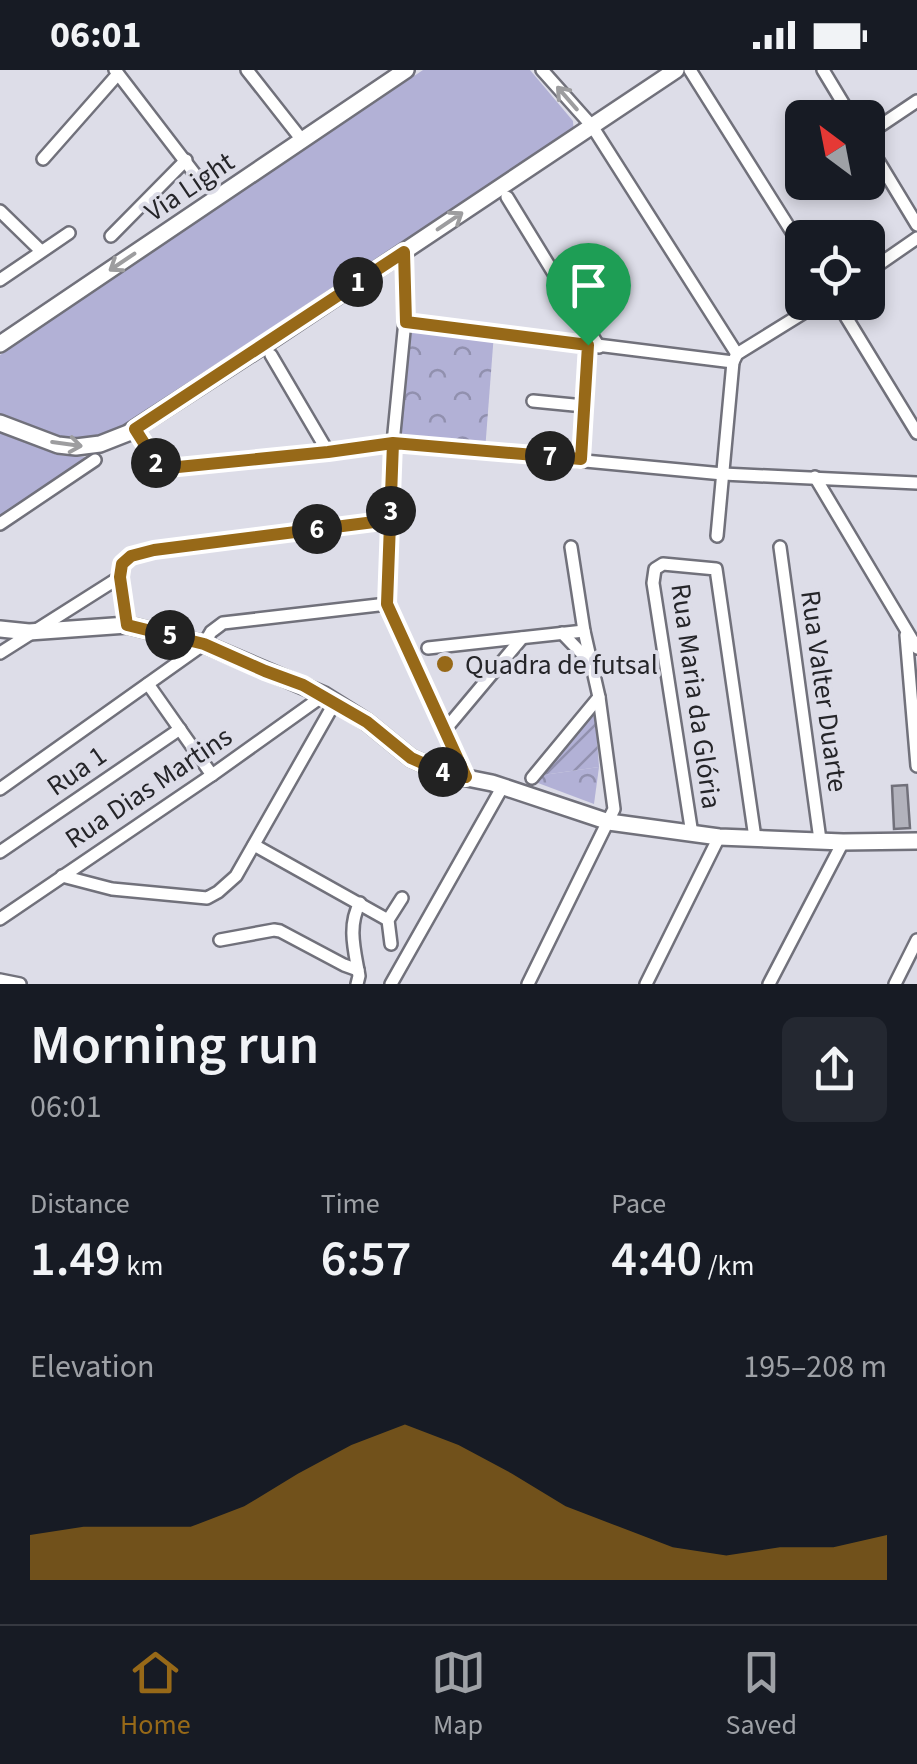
<!DOCTYPE html>
<html lang="en">
<head>
<meta charset="utf-8">
<style>
  body { margin:0; font-family:"Source Sans 3",sans-serif; background:#242831; color:#f1f3f6; height:100vh; display:flex; flex-direction:column; font-size:38px; white-space:nowrap }
  * { box-sizing:border-box; margin:0 }
  p { font-size:32px; color:#9ea1a6 }
  .icon { flex:none; width:55px; height:55px; fill:none; stroke:currentColor; stroke-width:2; stroke-linecap:round; stroke-linejoin:round }
  .map { position:relative; height:914px; overflow:hidden }
  .sheet { display:flex; flex-direction:column; background:#171b24; flex:1 }
  .sheet>* { flex:none }
  .needle { width:65px; rotate:328deg }
  .fabs { position:absolute; left:785px; top:30px; display:grid; gap:20px }
  .fabs a { display:grid; place-items:center; width:100px; height:100px; border-radius:15px; background:#171b24; box-shadow:0 5px 15px #0003; font-size:50px }
  .pin { position:absolute; display:grid; place-items:center; width:85px; height:85px; color:#fff; margin:-102px -42px; border-radius:50% 50% 50% 0; rotate:-45deg; box-shadow:0 0 10px #0007 }
  .pin .icon { rotate:45deg }
  .km { position:absolute; width:50px; height:50px; margin:-25px; border-radius:50%; background:#222; color:#fff; font-size:28px; line-height:50px; text-align:center }
  .round { display:grid; place-items:center; flex:none; width:105px; height:105px; border-radius:15px; background:#242831 }
  .headline { display:flex; align-items:center; justify-content:space-between; height:170px; padding:0 30px }
  h1 { font-size:55px; font-weight:600; line-height:75px }
  .figures { display:grid; grid-template-columns:repeat(3,1fr); gap:15px; height:170px; padding:10px 30px }
  .figures div { display:grid; align-content:center }
  .figures b { font-size:50px; font-weight:600 }
  .figures small { font-size:28px; font-weight:400 }
  .figures p { font-size:28px }
  .chart { height:280px; padding:20px 30px }
  .chart p { display:flex; justify-content:space-between }
  .chart svg { width:100%; height:180px; margin-top:10px; fill:#976918; opacity:.7 }
  .status { display:flex; justify-content:space-between; align-items:center; height:70px; padding:0 50px; background:#171b24; direction:ltr }
  .status svg { height:28px; fill:currentColor }
  .dock { display:flex; justify-content:space-around; align-items:center; height:140px; border-top:2px solid #363941; background:#171b24; font-size:28px; color:#9ea1a6 }
  .dock a { display:grid; justify-items:center; gap:5px }
  .dock .selected { color:#976918 }
  .map>svg:first-child { display:block }
  .grass { fill:#b2b1d6 }
  .park { fill:url(#park-crowns) }
  .garden { fill:url(#garden-furrows) }
  .building { fill:#b2b2bc; stroke:#71707a; stroke-width:2.5 }
  .lines { fill:none; stroke-linecap:round; stroke-linejoin:round }
  .street-casing { stroke:#71717b; stroke-width:16 }
  .secondary-casing { stroke:#71717b; stroke-width:20 }
  .street { stroke:#fff; stroke-width:11 }
  .secondary { stroke:#fff; stroke-width:15 }
  .oneway { stroke:#9d9d9f }
  .route-casing { stroke:#fff; stroke-width:20 }
  .route { stroke:#976918; stroke-width:12 }
  .poi-dot { fill:#976918; stroke:#dddde8; stroke-width:4 }
  .labels { text-anchor:middle; stroke-width:8; stroke-linejoin:round; paint-order:stroke }
  .street-label { font-size:28px; fill:#252529; stroke:#dddde8 }
  .poi-label { font-size:28px; fill:#252529; stroke:#dddde8; text-anchor:start }
</style>
</head>
<body>
<div class="status"><b>06:01</b><svg viewBox="0 0 49 12"><path d="M0 12V9h3v3zM5 12V6h3v6zM10 12V3h3v9zM15 12V0h3v12zM26 1h20v11H26zM47 4h2v5h-2z"/></svg></div>
<div class="map">
<svg width="917" height="914" viewBox="0 0 917 914">
  <defs>
    <pattern id="park-crowns" width="20" height="18" patternUnits="userSpaceOnUse" patternTransform="scale(2.5)"><rect width="20" height="18" fill="#b2b1d6"/><path d="M2 6a3 3 0 1 1 6 0M12 15a3 3 0 1 1 6 0" fill="none" stroke="#9190ae"/></pattern>
    <pattern id="garden-furrows" width="10" height="10" patternUnits="userSpaceOnUse" patternTransform="scale(2.5)"><rect width="10" height="10" fill="#b2b1d6"/><path d="M-1 1l2-2M0 10L10 0M9 11l2-2" fill="none" stroke="#9190ae"/></pattern>
  </defs>
  <rect width="100%" height="100%" fill="#dddde8"/>
  <g class="grass">
    <path d="M423,0H530L573,51L574,65L113,369L83,376L0,349V285Z"/>
    <path d="M0,363L58,385L88,387L0,447Z"/>
  </g>
  <g class="park">
    <path d="M405,251L494,263L485,381L393,373Z"/>
    <path d="M599,697L594,734L538,713L536,706Z"/>
  </g>
  <path class="garden" d="M595,638L599,697L536,706Z"/>
  <path class="building" d="M907,715L910,758L894,759L892,716Z"/>
  <g class="lines">
    <defs>
      <g id="street">
        <path d="M115,0L201,112"/>
        <path d="M247,0L302,70"/>
        <path d="M542,0L592,56L737,284"/>
        <path d="M690,0L802,178"/>
        <path d="M823,0L852,48"/>
        <path d="M868,64L917,31"/>
        <path d="M868,74L917,155"/>
        <path d="M43,89L118,4"/>
        <path d="M507,127L599,277"/>
        <path d="M0,141L41,181"/>
        <path d="M111,166L186,90"/>
        <path d="M404,182L405,251L393,373L387,534L465,707"/>
        <path d="M868,202L917,168"/>
        <path d="M0,210L69,163"/>
        <path d="M837,232L917,363"/>
        <path d="M405,251L733,292L737,284L821,232"/>
        <path d="M271,285L328,382"/>
        <path d="M533,331L584,336"/>
        <path d="M135,359L155,392L168,398L328,382L393,373L723,404L917,413"/>
        <path d="M581,389L587,275"/>
        <path d="M815,407L917,578"/>
        <path d="M0,454L95,390"/>
        <path d="M717,466L733,292"/>
        <path d="M780,477L820,770"/>
        <path d="M120,507L127,555"/>
        <path d="M562,563L589,591"/>
        <path d="M906,565L917,696"/>
        <path d="M428,578L584,561"/>
        <path d="M0,583L120,507C122,492 125,488 140,483L390,450"/>
        <path d="M148,614L212,705"/>
        <path d="M444,661L522,568"/>
        <path d="M532,708L599,627"/>
        <path d="M0,719L204,574L211,562L223,553L387,534"/>
        <path d="M692,764L653,513L655,499L663,494L716,499L755,768"/>
        <path d="M254,775L388,850"/>
        <path d="M0,782L180,659"/>
        <path d="M62,806L112,819L207,828L218,822L236,806L335,632"/>
        <path d="M0,849L212,705L324,625"/>
        <path d="M220,870L274,860L280,861L344,895L358,900"/>
        <path d="M391,874L388,850L402,828"/>
        <path d="M0,910L20,914"/>
        <path d="M357,914L359,906C355,882 347,856 360,833"/>
        <path d="M391,914L503,716"/>
        <path d="M528,914L614,739L599,627L584,561L571,477"/>
        <path d="M646,914L719,767"/>
        <path d="M769,914L843,772"/>
        <path d="M895,914L917,870"/>
      </g>
      <g id="secondary">
        <path d="M0,274L406,0"/>
        <path d="M0,353L58,375L76,377L100,374L128,363L264,275L676,0"/>
        <path d="M0,559L29,562L127,555L204,574L324,625L367,652L411,688L447,704L492,713L609,752L719,767L843,772L917,771"/>
      </g>
    </defs>
    <use href="#street" class="street-casing"/>
    <use href="#secondary" class="secondary-casing"/>
    <use href="#street" class="street"/>
    <use href="#secondary" class="secondary"/>
  </g>
  <defs><path id="oneway-shaft" d="M-6 0H5M1.5-3L5.5 0L1.5 3" fill="none" stroke-width="1.6" stroke-linecap="round" stroke-linejoin="round" transform="scale(2.5)"/></defs>
  <g class="oneway">
    <use href="#oneway-shaft" transform="translate(567 28) rotate(-131)"/>
    <use href="#oneway-shaft" transform="translate(450 151) rotate(-34)"/>
    <use href="#oneway-shaft" transform="translate(122 192) rotate(146)"/>
    <use href="#oneway-shaft" transform="translate(67 374) rotate(8)"/>
  </g>
  <g class="lines">
    <defs>
      <path id="route" d="M588,275L406,252L404,182L135,359L156,392L168,398L328,382L393,373L387,534L466,707L447,704L411,688L367,652L303,615L265,601L204,574L127,555L120,507L122,494L131,486L154,480L390,450L393,373L581,389L588,275"/>
    </defs>
    <use href="#route" class="route-casing"/>
    <use href="#route" class="route"/>
  </g>
  <circle class="poi-dot" cx="445" cy="594" r="10"/>
  <g class="labels">
    <g class="street-label">
      <text transform="translate(189 116) rotate(-34)" y="10">Via Light</text>
      <text transform="translate(825 621) rotate(82)" y="10">Rua Valter Duarte</text>
      <text transform="translate(697 626) rotate(82)" y="10">Rua Maria da Glória</text>
      <text transform="translate(76 700) rotate(-35)" y="10">Rua 1</text>
      <text transform="translate(148 717) rotate(-34)" y="10">Rua Dias Martins</text>
    </g>
    <g class="poi-label">
      <text x="465" y="604">Quadra de futsal</text>
    </g>
  </g>
</svg>
<div class="fabs">
<a><svg class="needle" viewBox="-14 -14 28 28"><path d="M0-13l5 13h-10z" fill="#e53935"/><path d="M0 13l5-13h-10z" fill="#9ea1a6"/></svg></a>
<a><svg class="icon" aria-label="locate" viewBox="0 0 24 24"><circle cx="12" cy="12" r="6"/><path d="M12 2v4M12 18v4M2 12h4M18 12h4"/></svg></a>
</div>
<div class="pin" style="left:588px;top:275px;background:#1e9e55"><svg class="icon" aria-label="arrive" viewBox="0 0 24 24"><path d="M6 21V4h12l-3 4 3 4H6"/></svg></div>
<b class="km" style="left:358px;top:212px">1</b>
<b class="km" style="left:156px;top:393px">2</b>
<b class="km" style="left:391px;top:441px">3</b>
<b class="km" style="left:443px;top:702px">4</b>
<b class="km" style="left:170px;top:565px">5</b>
<b class="km" style="left:317px;top:459px">6</b>
<b class="km" style="left:550px;top:386px">7</b>
</div>
<section class="sheet">
<div class="headline"><div><h1>Morning run</h1><p>06:01</p></div><a class="round"><svg class="icon" aria-label="share" viewBox="0 0 24 24"><path d="M12 15V3M7 8l5-5 5 5M5 13v7h14v-7"/></svg></a></div>
<div class="figures">
<div><p>Distance</p><b>1.49<small> km</small></b></div>
<div><p>Time</p><b>6:57</b></div>
<div><p>Pace</p><b>4:40<small> /km</small></b></div>
</div>
<div class="chart"><p><span>Elevation</span>195–208 m</p>
<svg viewBox="0 0 160 44" preserveAspectRatio="none"><path d="M0 44V33L10 31L20 31L30 31L40 26L50 18L60 11L70 6L80 11L90 18L100 26L110 31L120 36L130 38L140 36L150 36L160 33V44z"/></svg>
</div>
</section>
<nav class="dock">
<a class="selected"><svg class="icon" aria-label="home" viewBox="0 0 24 24"><path d="M3 11l9-7 9 7M6 9v11h12V9"/></svg>Home</a>
<a><svg class="icon" aria-label="map" viewBox="0 0 24 24"><path d="M3 6l6-2 6 2 6-2v14l-6 2-6-2-6 2zM9 4v14M15 6v14"/></svg>Map</a>
<a><svg class="icon" aria-label="saved" viewBox="0 0 24 24"><path d="M7 4h10v16l-5-4-5 4z"/></svg>Saved</a>
</nav>
</body>
</html>
